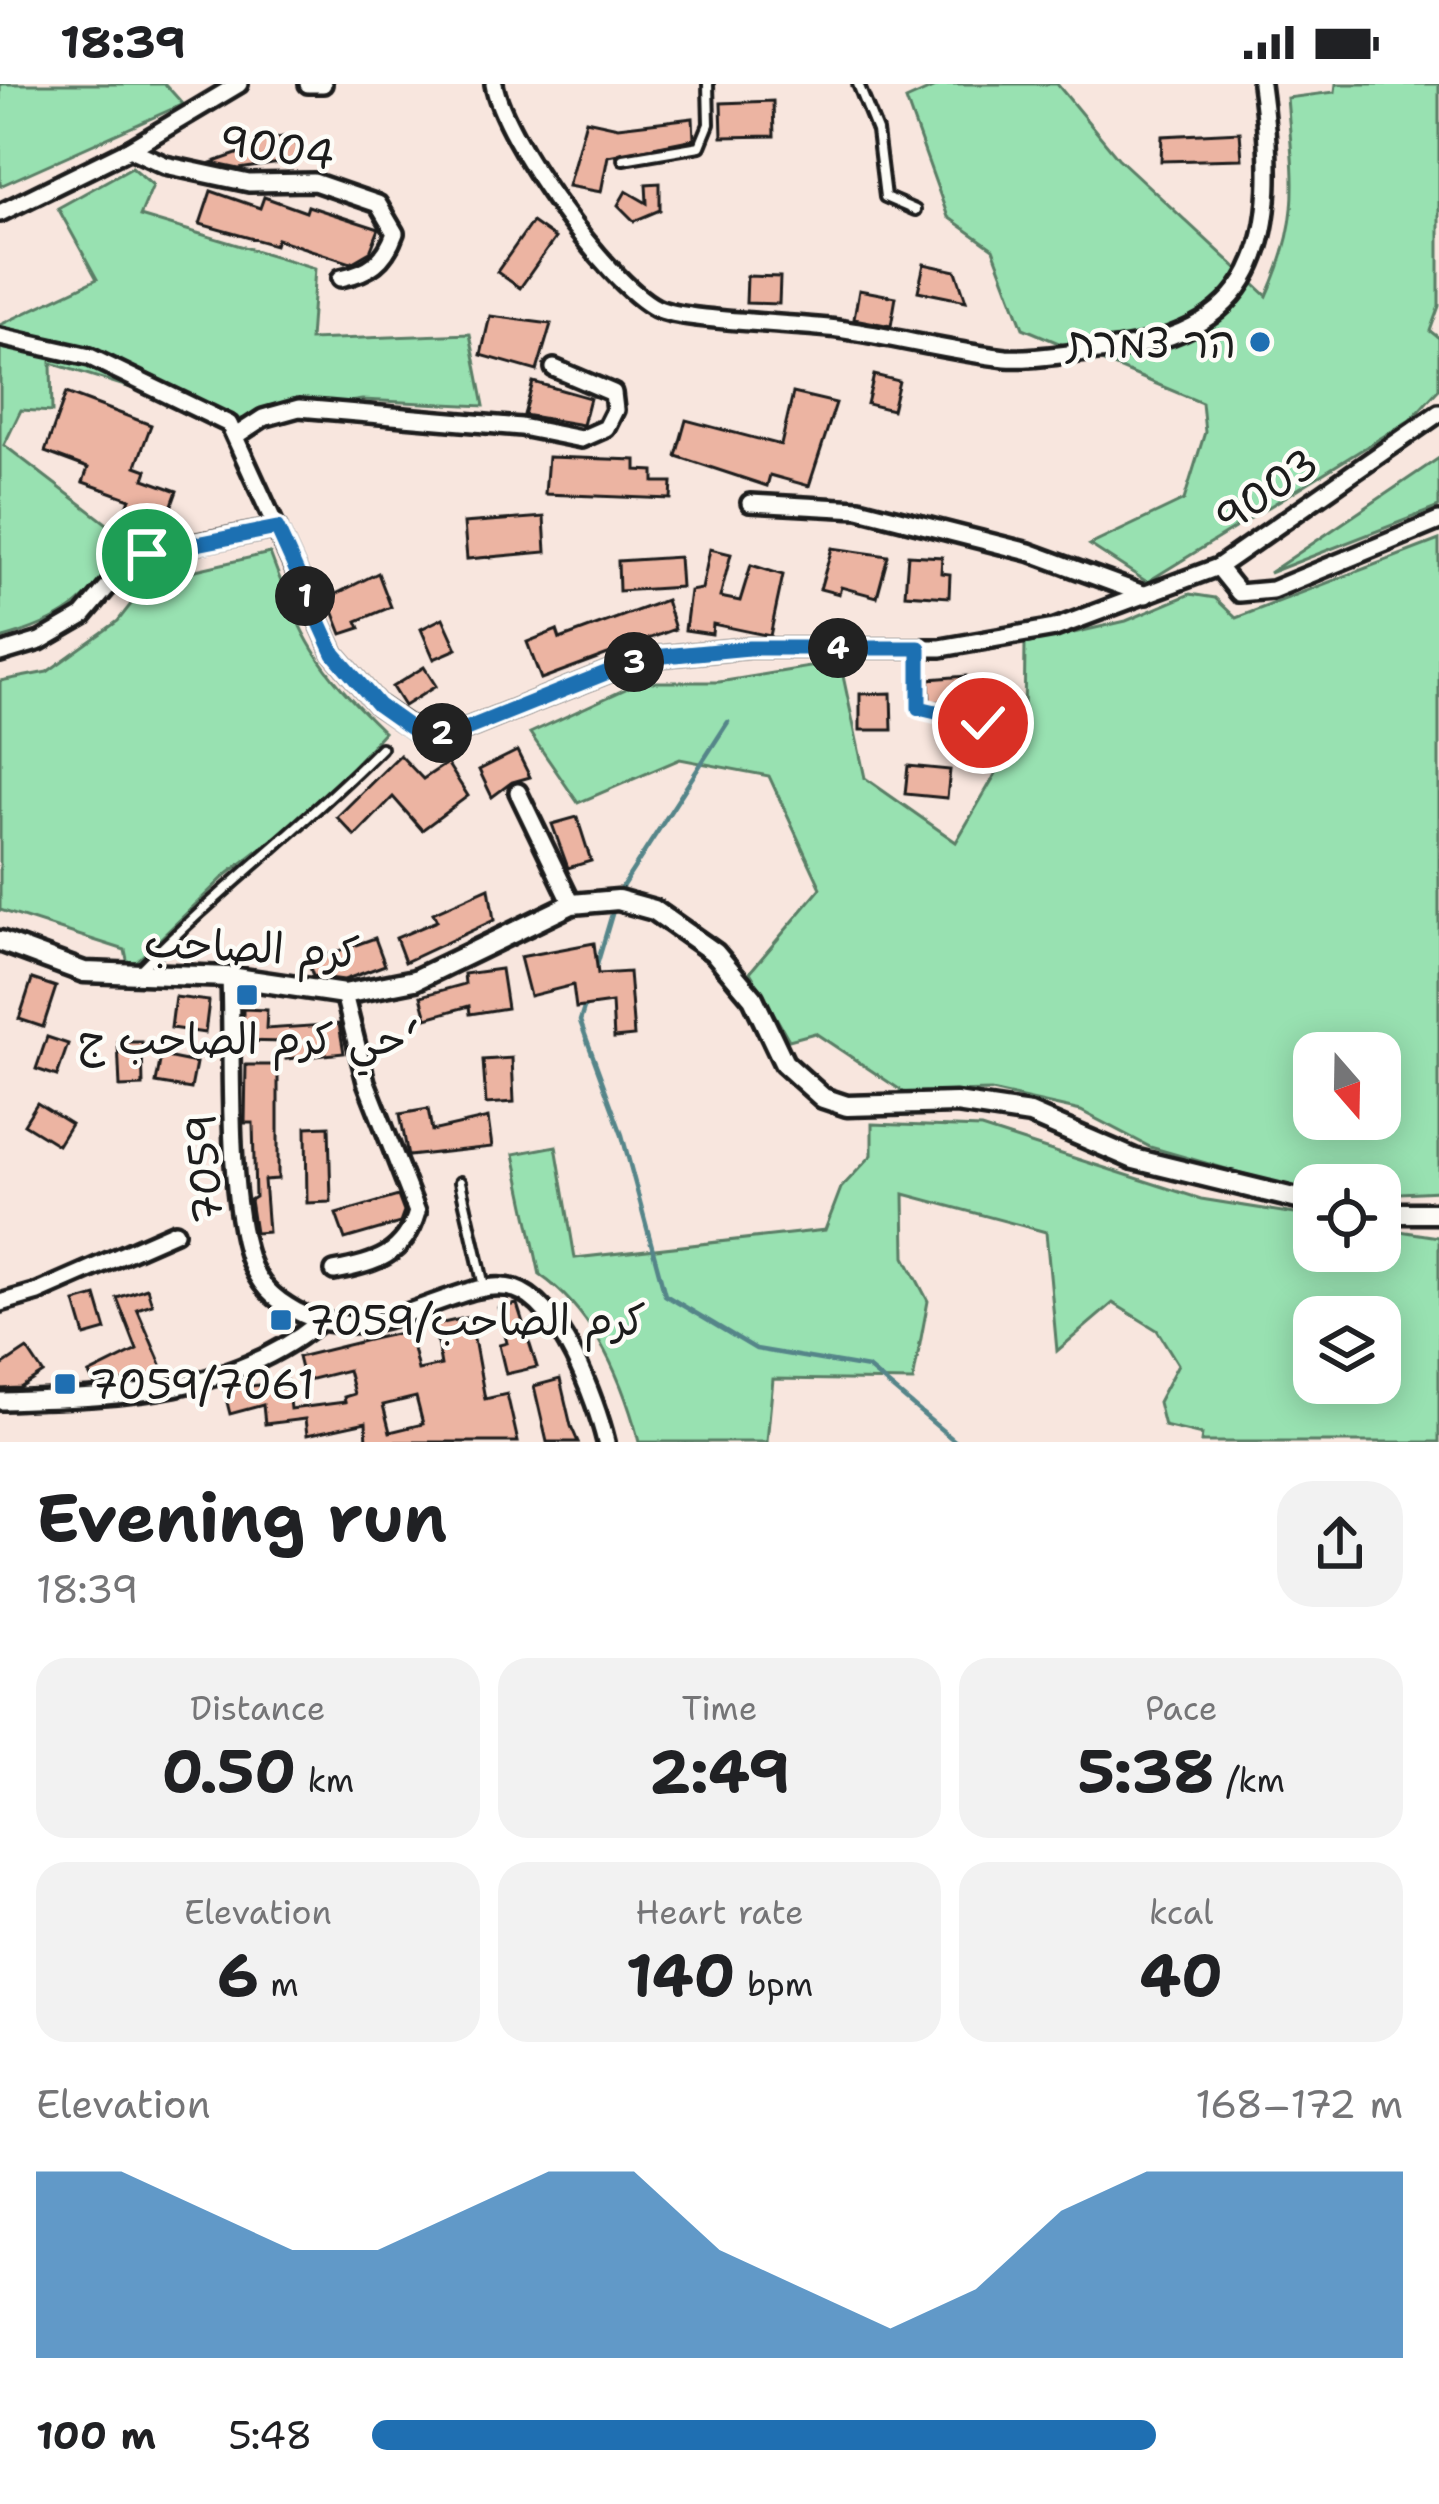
<!DOCTYPE html>
<html lang="en">
<head>
<meta charset="utf-8">
<style>
  body { margin:0; font-family:"Shantell Sans","Playpen Sans Arabic","Playpen Sans Hebrew",sans-serif; background:#f2f2f2; color:#202124; height:100vh; display:flex; flex-direction:column; font-size:45px; white-space:nowrap }
  * { box-sizing:border-box; margin:0 }
  p { font-size:39px; color:#757577 }
  .icon { flex:none; width:66px; height:66px; fill:none; stroke:currentColor; stroke-width:2; stroke-linecap:round; stroke-linejoin:round }
  .map { position:relative; height:1358px; overflow:hidden }
  .sheet { display:flex; flex-direction:column; background:#fff; flex:1 }
  .sheet>* { flex:none }
  .needle { width:78px; rotate:160deg }
  .fabs { position:absolute; left:1293px; top:948px; display:grid; gap:24px }
  .fabs a { display:grid; place-items:center; width:108px; height:108px; border-radius:24px; background:#fff; box-shadow:0 6px 30px #0003; font-size:60px }
  .pin { position:absolute; display:grid; place-items:center; width:102px; height:102px; color:#fff; margin:-51px; border:6px solid #fff; border-radius:50%; box-shadow:0 3px 12px #0007 }
  .km { position:absolute; width:60px; height:60px; margin:-30px; border-radius:50%; background:#222; color:#fff; font-size:33px; line-height:60px; text-align:center }
  .round { display:grid; place-items:center; flex:none; width:126px; height:126px; border-radius:36px; background:#f2f2f2 }
  .headline { display:flex; align-items:center; justify-content:space-between; height:204px; padding:0 36px }
  h1 { font-size:66px; font-weight:700; line-height:90px }
  .metrics { display:grid; grid-template-columns:repeat(3,1fr); gap:18px; height:204px; padding:12px 36px }
  .metrics div { display:grid; align-content:center; border-radius:30px; background:#f2f2f2; text-align:center }
  .metrics b { font-size:60px; font-weight:700 }
  .metrics small { font-size:33px; font-weight:400 }
  .metrics p { font-size:33px }
  .chart { height:336px; padding:24px 36px }
  .chart p { display:flex; justify-content:space-between }
  .chart svg { width:100%; height:216px; margin-top:12px; fill:#1f6fb2; opacity:.7 }
  ul { padding:0 36px; list-style:none; font-size:39px }
  li { display:grid; grid-template-columns:192px 144px 1fr; align-items:center; height:90px }
  li i { height:30px; border-radius:15px; background:#1f6fb2 }
  .status { display:flex; justify-content:space-between; align-items:center; height:84px; padding:0 60px; background:#fff; direction:ltr }
  .status svg { height:33px; fill:currentColor }
  .map>svg:first-child { display:block }
  .green { fill:#98e1b1; stroke:#5a7e66; stroke-width:3; fill-rule:evenodd }
  .lines { fill:none; stroke-linecap:round; stroke-linejoin:round }
  .stream { stroke:#548589; stroke-width:4.5 }
  .building { fill:#ecb4a2; stroke:#1c1c1c; stroke-width:3; fill-rule:evenodd }
  .service-casing { stroke:#1c1c1c; stroke-width:16 }
  .minor-casing { stroke:#1c1c1c; stroke-width:24 }
  .tertiary-casing { stroke:#1c1c1c; stroke-width:27 }
  .service { stroke:#fdfcf7; stroke-width:8 }
  .minor { stroke:#fdfcf7; stroke-width:15 }
  .tertiary { stroke:#fdfcf7; stroke-width:18 }
  .route-casing { stroke:#fff; stroke-width:24 }
  .route { stroke:#1f6fb2; stroke-width:15 }
  .poi-dot { fill:#1f6fb2; stroke:#fdfcf7; stroke-width:4.5 }
  .labels { text-anchor:middle; stroke-width:9; stroke-linejoin:round; paint-order:stroke }
  .street-label { font-size:42px; fill:#1c1c1c; stroke:#fdfcf7 }
  .poi-label { font-size:42px; fill:#1c1c1c; stroke:#fdfcf7; text-anchor:start }
</style>
</head>
<body>
<div class="status"><b>18:39</b><svg viewBox="0 0 49 12"><path d="M0 12V9h3v3zM5 12V6h3v6zM10 12V3h3v9zM15 12V0h3v12zM26 1h20v11H26zM47 4h2v5h-2z"/></svg></div>
<div class="map">
<svg width="1439" height="1358" viewBox="0 0 1439 1358">
  <rect width="100%" height="100%" fill="#f8e6de"/>
  <filter id="ink" filterUnits="userSpaceOnUse"><feTurbulence type="fractalNoise" baseFrequency=".00833" numOctaves="2"/><feDisplacementMap in="SourceGraphic" scale="24" xChannelSelector="R" yChannelSelector="G"/><feConvolveMatrix kernelMatrix="1 2 1 2 8 2 1 2 1" color-interpolation-filters="sRGB"/></filter>
  <g filter="url(#ink)">
    <g class="green">
      <path d="M0,0H165L183,20L0,102Z"/>
      <path d="M942,0H1057L1118,74L1267,212C1302,134 1294,97 1287,14L1335,8L1336,0H1439V222L1430,247L1439,254V305L1410,336L1147,498L1090,461L1184,416L1205,348L1202,319L1023,244L993,165L948,133L906,16Z"/>
      <path d="M132,83L153,101L140,132L315,184L310,256L470,250L484,322L362,316L234,336L51,279L52,328L21,326L4,361L132,459C85,516 73,535 0,555V241L97,195L58,124Z"/>
      <path d="M1439,374V423L1269,489Z"/>
      <path d="M1439,456V1107L1380,1110V1101H1314V1110L1150,1063L1081,1027L991,1007L905,1009L815,949L789,956L750,888L821,804L769,692L680,675L578,719L530,649L641,598H719L840,578L865,694L956,758L1024,641L1025,560L1126,537L1190,510L1215,514L1236,534ZM1314,969H1380V1035H1314Z"/>
      <path d="M270,469C303,557 315,582 384,648L324,715L225,792L129,885L125,866L0,826V597L47,588L118,537L142,506L174,491Z"/>
      <path d="M872,1040L981,1044L1201,1115L1314,1133V1167H1380V1144L1439,1153V1358H1201L1202,1351L1164,1342L1158,1318L1178,1280L1157,1246L1113,1219L1057,1267L1046,1148L904,1110L905,1173L928,1217L913,1297L773,1295L767,1358H639C623,1297 594,1228 540,1191L514,1070L556,1062L575,1174L825,1146L841,1104L872,1071ZM1314,1233H1380V1299H1314Z"/>
    </g>
    <g class="lines">
      <g class="stream">
        <path d="M618,809L728,638"/>
        <path d="M596,884L615,820"/>
        <path d="M586,918L580,937L622,1051L665,1211L756,1265L868,1284L956,1358"/>
      </g>
    </g>
    <g class="building">
      <path d="M773,17L774,52L722,53L721,19Z"/>
      <path d="M693,34L694,55L608,72L601,108L568,102L586,36L618,43Z"/>
      <path d="M1240,48L1242,75L1161,77L1162,52Z"/>
      <path d="M295,51L300,76L239,85L211,79L254,64L253,58Z"/>
      <path d="M660,99V126L634,137L618,121L626,107L647,119L646,100Z"/>
      <path d="M211,107L260,124L264,113L306,128L308,122L379,145L370,168L351,179L277,155L275,161L200,140Z"/>
      <path d="M532,138L555,154L520,204L497,188Z"/>
      <path d="M924,180L956,187L966,217L918,207Z"/>
      <path d="M747,192L780,193L779,220L746,219Z"/>
      <path d="M859,206L896,213L891,242L854,235Z"/>
      <path d="M490,232L551,240L537,287L481,271Z"/>
      <path d="M874,291L899,297L892,326L867,320Z"/>
      <path d="M533,298L590,314L583,341L524,331Z"/>
      <path d="M66,309L151,341L136,382L147,386L144,395L177,407L160,454L120,441L130,415L83,398L88,384L45,368Z"/>
      <path d="M793,309L836,319L809,402L770,391L767,402L676,372L686,336L781,361Z"/>
      <path d="M548,373L636,376V386L654,387V398H672L671,415L545,410Z"/>
      <path d="M544,433L546,468L467,475L464,439Z"/>
      <path d="M832,464L888,472L877,513L841,503L839,510L820,505Z"/>
      <path d="M710,465L731,470L720,513L740,517L751,481L783,491L770,552L713,540L712,550L685,546L690,507L702,505Z"/>
      <path d="M908,471L942,473L941,489L950,490L949,513L905,510Z"/>
      <path d="M679,473L681,503L619,507L618,477Z"/>
      <path d="M378,489L391,523L357,537L360,544L342,550L328,514Z"/>
      <path d="M666,516L675,545L541,595L527,558L557,546L560,555Z"/>
      <path d="M443,534L457,565L434,575L421,545Z"/>
      <path d="M424,583L436,602L404,622L392,603Z"/>
      <path d="M966,592L968,617L930,618L929,595Z"/>
      <path d="M891,609L892,646H860V610Z"/>
      <path d="M517,667L530,693L512,698L492,713L479,686Z"/>
      <path d="M400,671L423,695L447,679L468,712L422,746L393,713L355,752L337,733Z"/>
      <path d="M908,682L950,686L947,714L905,710Z"/>
      <path d="M577,733L591,777L568,784L552,740Z"/>
      <path d="M489,804L494,836L405,878L396,854L437,837L433,829Z"/>
      <path d="M375,854L385,881L344,896L313,892L308,878Z"/>
      <path d="M594,859L598,890L629,888L634,952L614,954L612,919L576,924L573,901L530,912L520,873Z"/>
      <path d="M501,885L507,924L470,930L469,922L427,934L421,912L465,900L464,890Z"/>
      <path d="M32,895L56,903L43,943L19,935Z"/>
      <path d="M175,913L209,917L205,949L171,944Z"/>
      <path d="M243,925L267,926L266,945L339,940L344,969L286,975L284,958L243,957Z"/>
      <path d="M47,953L68,960L57,992L36,985Z"/>
      <path d="M118,958H142L143,1002L120,1003Z"/>
      <path d="M161,972L196,979L191,1005L156,999Z"/>
      <path d="M512,974L514,1018L486,1020L483,976Z"/>
      <path d="M246,981H278V1095L264,1096L268,1148L255,1149L250,1116L255,1113L253,1039H245Z"/>
      <path d="M37,1019L71,1040L58,1061L24,1040Z"/>
      <path d="M428,1025L432,1047L488,1034L492,1063L408,1072L400,1030Z"/>
      <path d="M329,1042L331,1118L307,1119L306,1043Z"/>
      <path d="M398,1112L404,1128L400,1139L345,1155L336,1130Z"/>
      <path d="M147,1204L152,1220L137,1225L166,1292L95,1301L89,1290L137,1266L117,1214Z"/>
      <path d="M96,1212L106,1246L85,1252L75,1218Z"/>
      <path d="M517,1220L537,1283L506,1290L499,1261L507,1259L498,1224Z"/>
      <path d="M470,1233L485,1315L507,1310L518,1358H367L366,1338L307,1351L305,1335L265,1340L263,1321L230,1330L223,1302L249,1294L251,1302L287,1297L290,1325L345,1318L344,1313L354,1310L348,1286L304,1297L298,1273L372,1255L409,1247L418,1286L441,1281L434,1241ZM416,1313L423,1340L390,1348L383,1321Z"/>
      <path d="M27,1265L43,1289L20,1304L0,1305V1283Z"/>
      <path d="M560,1295L571,1342L578,1358H547L534,1302Z"/>
    </g>
    <g class="lines">
      <defs>
        <g id="service">
          <path d="M858,0L877,47L885,113L915,126"/>
          <path d="M623,75L700,62L709,40L708,0"/>
          <path d="M919,565V624L983,639"/>
          <path d="M139,887C216,808 303,743 381,664"/>
          <path d="M460,1098L484,1202"/>
        </g>
        <g id="minor">
          <path d="M308,0H323"/>
          <path d="M494,0C503,54 607,199 656,224C685,238 804,239 845,246C899,254 952,268 1006,274C1032,276 1062,270 1088,268C1265,255 1282,155 1261,0"/>
          <path d="M130,65L165,81L249,99L314,98L378,120L395,149C385,177 370,188 341,194"/>
          <path d="M0,129L130,65L239,0"/>
          <path d="M0,253L90,273L229,340L334,570L378,621L419,649H456L643,574L749,564H941L1055,544L1218,483L1439,329"/>
          <path d="M237,351L263,334L299,324L521,343L581,355L606,344L615,326L613,309L554,284"/>
          <path d="M750,419L859,425L1029,468L1146,511"/>
          <path d="M1218,483L1239,509L1272,506L1439,437"/>
          <path d="M0,569L40,557L83,532L115,494L147,469L277,444"/>
          <path d="M518,708L572,820"/>
          <path d="M230,893C233,970 226,1104 249,1174C258,1200 272,1214 296,1227C377,1271 459,1188 515,1205C560,1220 596,1316 606,1358"/>
          <path d="M334,1187C374,1180 405,1171 417,1128L366,998L344,910"/>
          <path d="M0,1219L38,1208L175,1148"/>
          <path d="M0,1317C112,1313 227,1313 318,1239"/>
        </g>
        <g id="tertiary">
          <path d="M0,857L84,888L230,893L344,910L415,896L572,820L618,816L654,826L715,869L753,914L784,979L823,1014L847,1022L956,1019L1030,1030L1134,1075L1314,1119"/>
          <path d="M1380,1129H1439"/>
        </g>
      </defs>
      <use href="#service" class="service-casing"/>
      <use href="#minor" class="minor-casing"/>
      <use href="#tertiary" class="tertiary-casing"/>
      <use href="#service" class="service"/>
      <use href="#minor" class="minor"/>
      <use href="#tertiary" class="tertiary"/>
    </g>
  </g>
  <g class="lines" filter="url(#ink)">
    <defs>
      <path id="route" d="M147,470L277,444L334,570L378,621L419,650L456,649L643,574L749,564H919V624L983,639"/>
    </defs>
    <use href="#route" class="route-casing"/>
    <use href="#route" class="route"/>
  </g>
  <g class="poi-dot">
    <circle cx="1260" cy="258" r="12"/>
    <rect x="235" y="899" width="24" height="24" rx="6"/>
    <rect x="269" y="1224" width="24" height="24" rx="6"/>
    <rect x="53" y="1288" width="24" height="24" rx="6"/>
  </g>
  <g class="labels">
    <g class="street-label">
      <text transform="translate(277 63) rotate(8)" y="15">9004</text>
      <text transform="translate(1266 406) rotate(-35)" y="15">9003</text>
      <text transform="translate(252 863) rotate(3)" y="15">كرم الصاحب</text>
      <text transform="translate(204 1085) rotate(-94)" y="15">7059</text>
    </g>
    <g class="poi-label">
      <text x="1236" y="273" text-anchor="end">הר צמרת</text>
      <text x="247" y="970" text-anchor="middle">حي كرم الصاحب ج‘</text>
      <text x="305" y="1251">كرم الصاحب/7059</text>
      <text x="89" y="1315">7059/7061</text>
    </g>
  </g>
</svg>
<div class="fabs">
<a><svg class="needle" viewBox="-14 -14 28 28"><path d="M0-13l5 13h-10z" fill="#e53935"/><path d="M0 13l5-13h-10z" fill="#757577"/></svg></a>
<a><svg class="icon" aria-label="locate" viewBox="0 0 24 24"><circle cx="12" cy="12" r="6"/><path d="M12 2v4M12 18v4M2 12h4M18 12h4"/></svg></a>
<a><svg class="icon" aria-label="layers" viewBox="0 0 24 24"><path d="M12 4l9 5-9 5-9-5zM3 14l9 5 9-5"/></svg></a>
</div>
<div class="pin" style="left:147px;top:470px;background:#1e9e55"><svg class="icon" aria-label="arrive" viewBox="0 0 24 24"><path d="M6 21V4h12l-3 4 3 4H6"/></svg></div>
<div class="pin" style="left:983px;top:639px;background:#d93025"><svg class="icon" aria-label="check" viewBox="0 0 24 24"><path d="M5 12l5 5 9-10"/></svg></div>
<b class="km" style="left:305px;top:512px">1</b>
<b class="km" style="left:442px;top:649px">2</b>
<b class="km" style="left:634px;top:578px">3</b>
<b class="km" style="left:838px;top:564px">4</b>
</div>
<section class="sheet">
<div class="headline"><div><h1>Evening run</h1><p>18:39</p></div><a class="round"><svg class="icon" aria-label="share" viewBox="0 0 24 24"><path d="M12 15V3M7 8l5-5 5 5M5 13v7h14v-7"/></svg></a></div>
<div class="metrics">
<div><p>Distance</p><b>0.50<small> km</small></b></div>
<div><p>Time</p><b>2:49</b></div>
<div><p>Pace</p><b>5:38<small> /km</small></b></div>
</div>
<div class="metrics">
<div><p>Elevation</p><b>6<small> m</small></b></div>
<div><p>Heart rate</p><b>140<small> bpm</small></b></div>
<div><p>kcal</p><b>40</b></div>
</div>
<div class="chart"><p><span>Elevation</span>168–172 m</p>
<svg viewBox="0 0 160 44" preserveAspectRatio="none"><path d="M0 44V6L10 6L20 14L30 22L40 22L50 14L60 6L70 6L80 22L90 30L100 38L110 30L120 14L130 6L140 6L150 6L160 6V44z"/></svg>
</div>
<ul>
<li><b>100 m</b>5:48<i style="width:76%"></i></li>
</ul>
</section>
</body>
</html>
